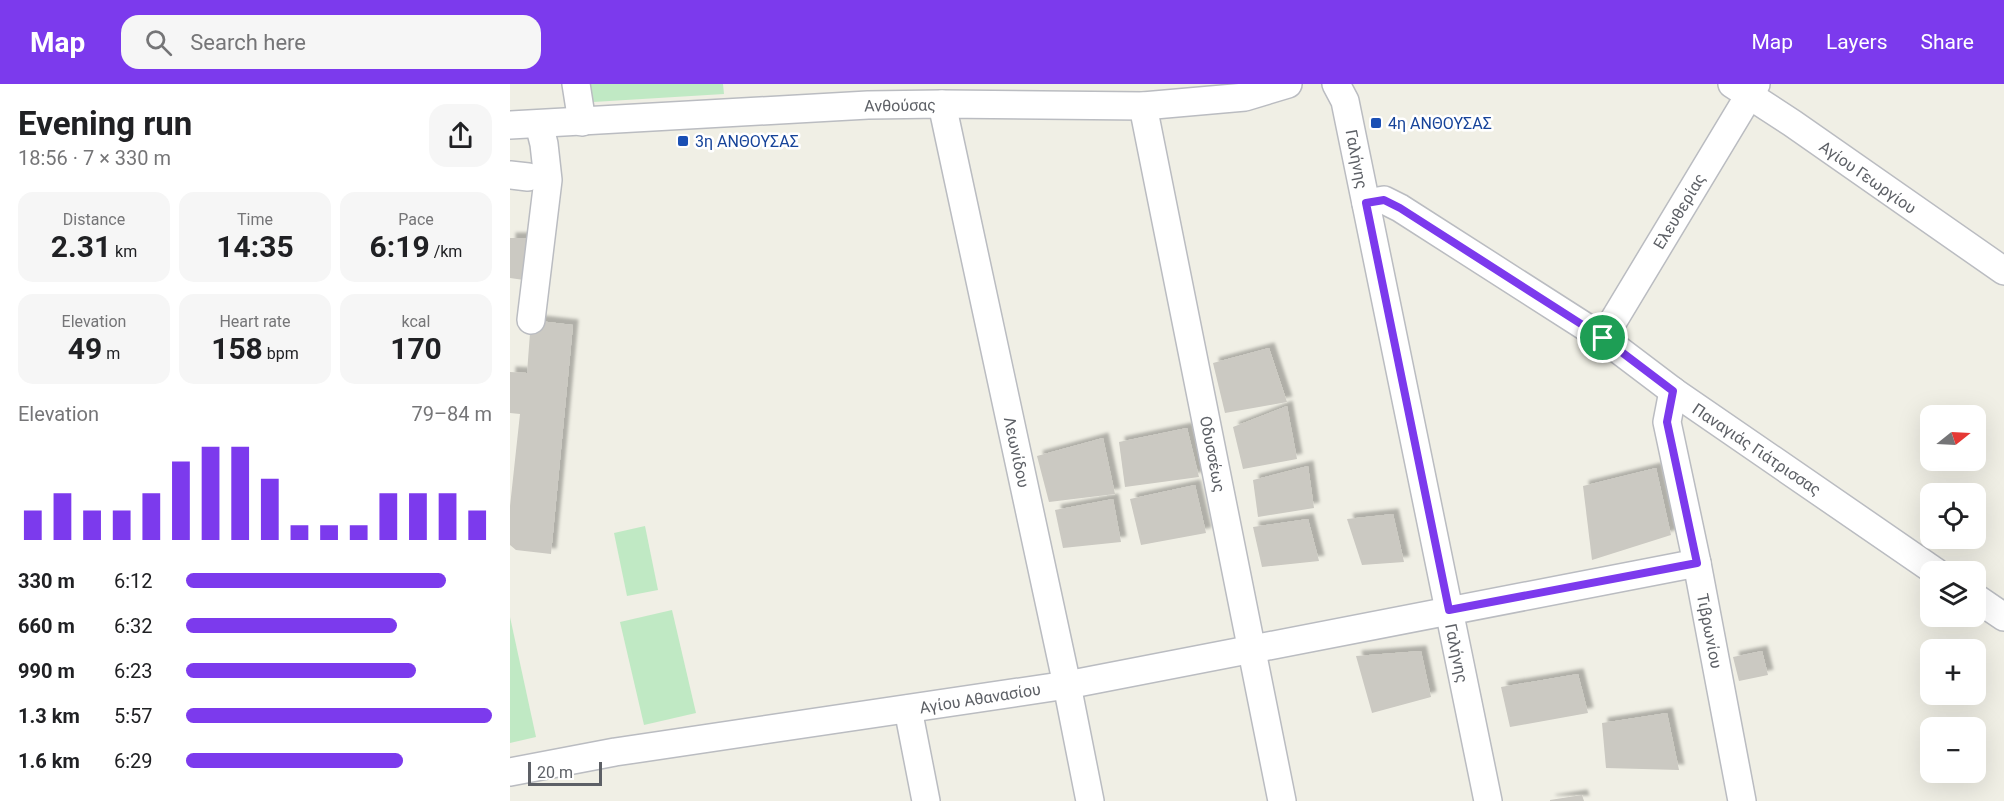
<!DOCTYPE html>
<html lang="en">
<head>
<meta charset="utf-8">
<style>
  body { margin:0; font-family:Roboto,sans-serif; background:#f6f6f6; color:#202124; height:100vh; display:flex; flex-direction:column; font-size:22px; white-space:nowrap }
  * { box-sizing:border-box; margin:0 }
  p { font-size:20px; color:#757577 }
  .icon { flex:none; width:33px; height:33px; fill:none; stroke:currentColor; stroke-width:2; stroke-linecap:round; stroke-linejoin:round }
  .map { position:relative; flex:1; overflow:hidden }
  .side { display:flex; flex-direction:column; background:#fff; width:510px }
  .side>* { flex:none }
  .needle { width:39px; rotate:72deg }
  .controls { position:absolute; left:1410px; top:321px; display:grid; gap:12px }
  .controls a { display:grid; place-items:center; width:66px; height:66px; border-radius:12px; background:#fff; box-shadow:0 6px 24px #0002; font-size:30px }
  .scale { position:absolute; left:18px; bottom:15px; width:74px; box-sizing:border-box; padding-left:6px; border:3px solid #5d6066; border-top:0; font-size:16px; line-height:21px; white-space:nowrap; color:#5d6066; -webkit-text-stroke:4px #fff; paint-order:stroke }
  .pin { position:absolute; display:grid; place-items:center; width:51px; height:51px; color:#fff; margin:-26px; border:3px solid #fff; border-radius:50%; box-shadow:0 2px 6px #0007 }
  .round { display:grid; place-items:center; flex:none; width:63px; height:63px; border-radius:18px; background:#f6f6f6 }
  .headline { display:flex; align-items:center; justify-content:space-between; height:102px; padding:0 18px }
  h1 { font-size:33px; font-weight:700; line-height:45px }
  .stats { display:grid; grid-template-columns:repeat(3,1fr); gap:9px; height:102px; padding:6px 18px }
  .stats div { display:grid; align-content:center; border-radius:15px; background:#f6f6f6; text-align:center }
  .stats b { font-size:30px; font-weight:700 }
  .stats small { font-size:16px; font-weight:400 }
  .stats p { font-size:16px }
  .chart { height:168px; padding:12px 18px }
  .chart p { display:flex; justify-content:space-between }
  .chart svg { width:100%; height:108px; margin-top:6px; stroke:#7c3aed; stroke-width:6 }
  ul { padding:0 18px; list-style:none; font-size:20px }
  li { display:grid; grid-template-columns:96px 72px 1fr; align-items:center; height:45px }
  li i { height:15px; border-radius:8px; background:#7c3aed }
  header { display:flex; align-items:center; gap:36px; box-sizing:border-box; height:84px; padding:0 30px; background:#7c3aed; color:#fff }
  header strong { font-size:28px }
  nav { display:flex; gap:33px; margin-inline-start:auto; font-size:21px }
  .search { width:420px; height:54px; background:#f6f6f6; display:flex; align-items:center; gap:15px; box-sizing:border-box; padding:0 21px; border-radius:18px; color:#757577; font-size:22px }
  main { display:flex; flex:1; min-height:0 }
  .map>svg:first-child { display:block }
  .green { fill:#c0e9c4 }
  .building { fill:#cbc9c2; filter:url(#shadow) }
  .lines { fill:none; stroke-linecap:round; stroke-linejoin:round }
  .minor-casing { stroke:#babcc1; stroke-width:30 }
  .minor { stroke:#fff; stroke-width:27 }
  .route-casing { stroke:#fff; stroke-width:12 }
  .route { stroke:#7c3aed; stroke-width:8 }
  .transit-dot { fill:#1a4fb4; stroke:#fff; stroke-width:2 }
  .labels { text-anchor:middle; stroke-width:5; stroke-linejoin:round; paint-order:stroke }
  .street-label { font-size:16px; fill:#5d6066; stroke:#fff }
  .transit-label { font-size:16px; fill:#164399; stroke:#fff; text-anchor:start }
</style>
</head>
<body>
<header>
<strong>Map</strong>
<div class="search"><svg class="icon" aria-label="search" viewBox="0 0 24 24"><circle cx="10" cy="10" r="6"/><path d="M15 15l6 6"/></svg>Search here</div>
<nav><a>Map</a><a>Layers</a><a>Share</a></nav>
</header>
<main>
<section class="side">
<div class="headline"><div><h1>Evening run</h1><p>18:56 · 7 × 330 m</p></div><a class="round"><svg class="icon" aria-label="share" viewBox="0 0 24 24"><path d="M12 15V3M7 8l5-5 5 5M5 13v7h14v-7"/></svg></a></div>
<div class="stats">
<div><p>Distance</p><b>2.31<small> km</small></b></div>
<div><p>Time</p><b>14:35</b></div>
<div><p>Pace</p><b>6:19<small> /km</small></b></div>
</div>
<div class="stats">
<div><p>Elevation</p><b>49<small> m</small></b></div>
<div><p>Heart rate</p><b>158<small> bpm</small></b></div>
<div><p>kcal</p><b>170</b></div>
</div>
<div class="chart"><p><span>Elevation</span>79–84 m</p>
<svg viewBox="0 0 160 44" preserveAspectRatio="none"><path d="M5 44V32M15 44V25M25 44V32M35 44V32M45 44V25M55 44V12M65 44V6M75 44V6M85 44V19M95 44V38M105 44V38M115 44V38M125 44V25M135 44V25M145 44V25M155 44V32"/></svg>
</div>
<ul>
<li><b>330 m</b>6:12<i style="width:85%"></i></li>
<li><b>660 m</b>6:32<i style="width:69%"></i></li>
<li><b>990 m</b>6:23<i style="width:75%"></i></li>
<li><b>1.3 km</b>5:57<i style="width:100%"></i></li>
<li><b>1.6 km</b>6:29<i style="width:71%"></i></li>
</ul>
</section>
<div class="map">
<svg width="1494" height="717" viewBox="0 0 1494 717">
  <defs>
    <filter id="shadow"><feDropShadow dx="5.5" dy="-5.5" stdDeviation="1.5" flood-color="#0004"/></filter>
  </defs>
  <rect width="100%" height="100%" fill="#f0efe5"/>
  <g class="green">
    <path d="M79,0H213L214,10L83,18Z"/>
    <path d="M135,442L148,506L117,512L104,449Z"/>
    <path d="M162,526L186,629L134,641L110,538Z"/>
    <path d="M0,533L26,653L0,659Z"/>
  </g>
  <g class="building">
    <path d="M0,154H20L14,196L0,194Z"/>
    <path d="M21,236L63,241L41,470L6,466L0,461V422L10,330L0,329V288L17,289Z"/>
    <path d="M759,264L777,318L715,329L703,279Z"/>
    <path d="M777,322L787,375L733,385L723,343Z"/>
    <path d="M677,344L689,393L615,403L609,358Z"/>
    <path d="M593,354L605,410L539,418L527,372Z"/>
    <path d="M798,382L804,424L748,433L743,396Z"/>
    <path d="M1146,384L1161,451L1082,476L1073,402Z"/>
    <path d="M685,401L696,449L631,461L620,415Z"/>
    <path d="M603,415L611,458L553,464L545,426Z"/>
    <path d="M883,430L894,478L852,481L837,435Z"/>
    <path d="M798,435L809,477L752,483L743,443Z"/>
    <path d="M911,567L921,613L862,629L846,572Z"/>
    <path d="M1252,567L1258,591L1229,597L1223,573Z"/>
    <path d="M1068,590L1078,629L1000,643L991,603Z"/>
    <path d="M1157,629L1169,686L1096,684L1092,639Z"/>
    <path d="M1072,711L1074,717H1040V716Z"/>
  </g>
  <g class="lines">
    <defs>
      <g id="minor">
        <path d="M66,0L72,38"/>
        <path d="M826,0L835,17L978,717"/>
        <path d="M1222,0L1282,39L1494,187"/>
        <path d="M432,20L557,601L580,717"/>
        <path d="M633,22L772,717"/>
        <path d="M0,41L358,21L432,20L633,22L735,13L778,0"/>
        <path d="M0,91L18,93"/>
        <path d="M856,119L874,116L890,124L1093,254L1163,307L1426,488"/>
        <path d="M21,236L38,96L34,60L29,40"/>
        <path d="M1093,254L1246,0"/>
        <path d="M1163,307L1157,338L1187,479L1232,717"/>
        <path d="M1466,514L1494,533"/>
        <path d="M398,625L416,717"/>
        <path d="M0,688L105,668L557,601L1187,479"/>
      </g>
    </defs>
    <use href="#minor" class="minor-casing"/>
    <use href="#minor" class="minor"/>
  </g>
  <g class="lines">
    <defs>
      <path id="route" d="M874,116L890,124L1093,254L1163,307L1157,338L1187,479L939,526L856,119Z"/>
    </defs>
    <use href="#route" class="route-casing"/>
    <use href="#route" class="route"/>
  </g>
  <g class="transit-dot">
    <rect x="860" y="33" width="12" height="12" rx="3"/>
    <rect x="167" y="51" width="12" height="12" rx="3"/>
  </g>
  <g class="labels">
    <g class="street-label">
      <text transform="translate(390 21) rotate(-1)" y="6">Ανθούσας</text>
      <text transform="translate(847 75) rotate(79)" y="6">Γαλήνης</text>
      <text transform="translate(1358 93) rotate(35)" y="6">Αγίου Γεωργίου</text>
      <text transform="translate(1169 127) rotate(-59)" y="6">Ελευθερίας</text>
      <text transform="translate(1247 365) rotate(34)" y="6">Παναγιάς Γιάτρισσας</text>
      <text transform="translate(507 368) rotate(78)" y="6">Λεωνίδου</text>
      <text transform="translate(703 370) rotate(79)" y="6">Οδυσσέως</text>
      <text transform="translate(1200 547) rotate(79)" y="6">Τιβρωνίου</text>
      <text transform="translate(947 569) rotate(78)" y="6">Γαλήνης</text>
      <text transform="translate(470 614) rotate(-9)" y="6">Αγίου Αθανασίου</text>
    </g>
    <g class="transit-label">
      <text x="878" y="45">4η ΑΝΘΟΥΣΑΣ</text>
      <text x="185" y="63">3η ΑΝΘΟΥΣΑΣ</text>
    </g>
  </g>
</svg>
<div class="controls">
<a><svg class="needle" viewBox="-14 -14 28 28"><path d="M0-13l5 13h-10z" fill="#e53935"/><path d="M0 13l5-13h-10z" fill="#757577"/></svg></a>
<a><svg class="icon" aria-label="locate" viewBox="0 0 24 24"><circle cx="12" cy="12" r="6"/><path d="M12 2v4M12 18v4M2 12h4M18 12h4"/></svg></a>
<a><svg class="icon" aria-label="layers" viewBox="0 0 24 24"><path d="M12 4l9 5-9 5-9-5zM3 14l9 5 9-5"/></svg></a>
<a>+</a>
<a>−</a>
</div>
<div class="scale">20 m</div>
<div class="pin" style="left:1093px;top:254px;background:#1e9e55"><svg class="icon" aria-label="arrive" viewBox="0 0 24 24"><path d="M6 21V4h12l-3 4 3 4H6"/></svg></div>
</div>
</main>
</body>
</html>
